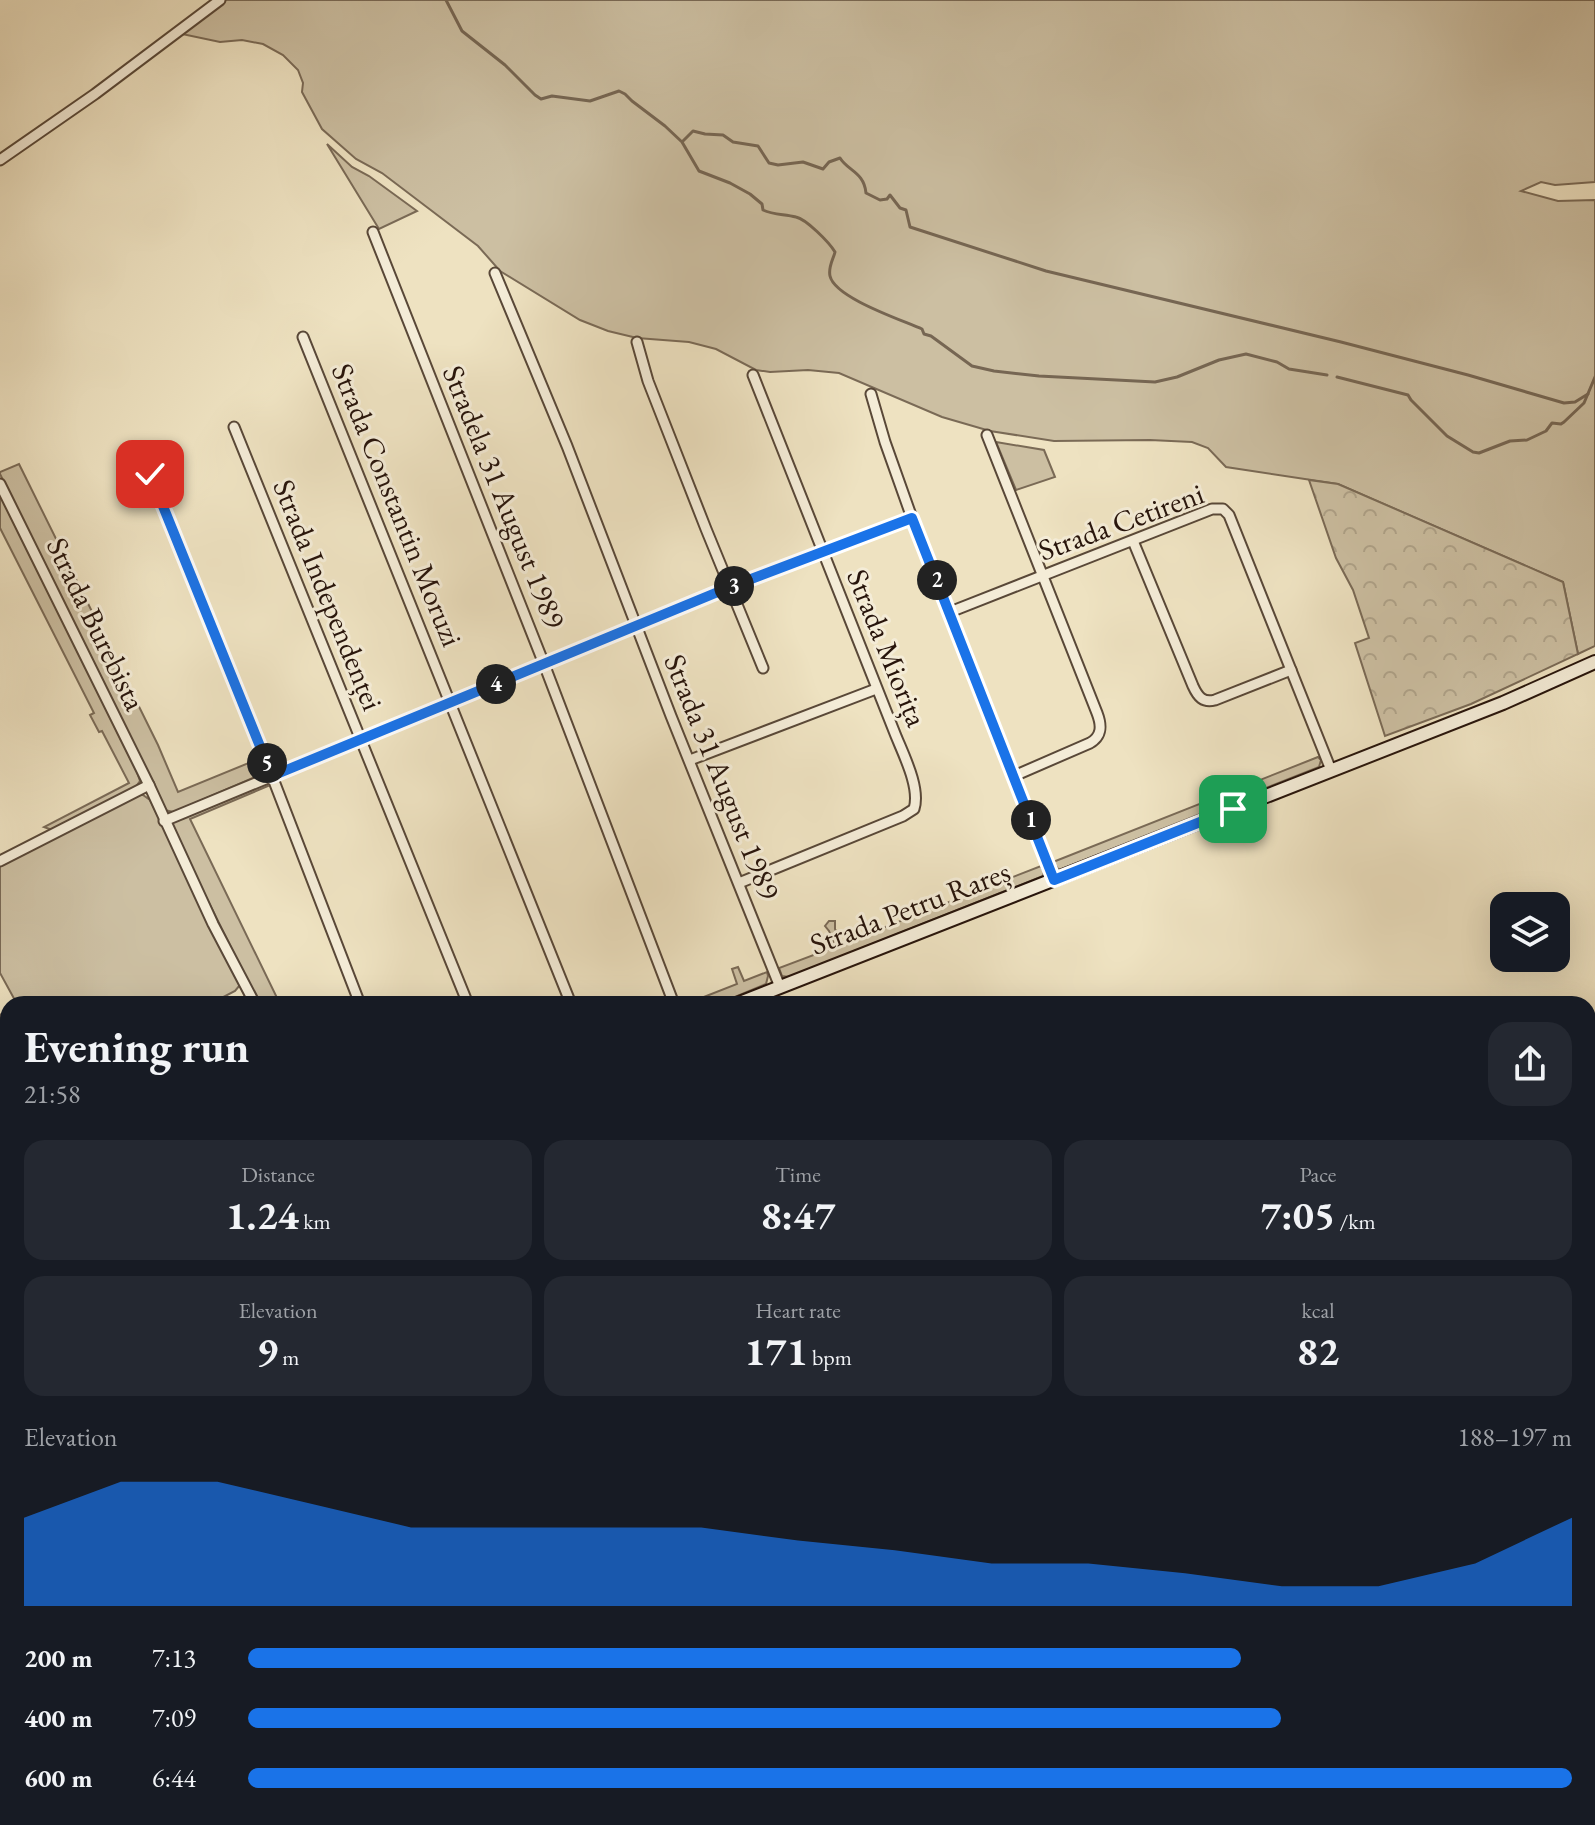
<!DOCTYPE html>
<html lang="en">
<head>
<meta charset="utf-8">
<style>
  body { margin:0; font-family:"EB Garamond",serif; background:#242831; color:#f1f3f6; height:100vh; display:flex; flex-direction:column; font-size:30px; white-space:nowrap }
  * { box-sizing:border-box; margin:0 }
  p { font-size:26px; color:#9ea1a6 }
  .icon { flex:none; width:44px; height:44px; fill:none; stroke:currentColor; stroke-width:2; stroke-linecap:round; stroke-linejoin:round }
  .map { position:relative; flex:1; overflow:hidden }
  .side { position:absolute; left:0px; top:996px; width:1596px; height:830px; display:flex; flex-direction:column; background:#171b24; border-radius:24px 24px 0 0; box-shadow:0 8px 32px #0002 }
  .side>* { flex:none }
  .controls { position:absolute; left:1490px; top:892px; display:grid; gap:16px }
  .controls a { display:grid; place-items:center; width:80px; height:80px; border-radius:16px; background:#171b24; box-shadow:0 8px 32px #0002; font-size:40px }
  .pin { position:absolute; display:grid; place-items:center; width:68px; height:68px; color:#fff; margin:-34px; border-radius:16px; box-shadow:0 4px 12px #0006 }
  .km { position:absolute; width:40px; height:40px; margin:-20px; border-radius:50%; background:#222; color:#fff; font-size:22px; line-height:40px; text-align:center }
  .round { display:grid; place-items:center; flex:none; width:84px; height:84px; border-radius:24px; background:#242831 }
  .headline { display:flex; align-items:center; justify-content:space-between; height:136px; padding:0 24px }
  h1 { font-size:44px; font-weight:700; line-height:60px }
  .metrics { display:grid; grid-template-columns:repeat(3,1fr); gap:12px; height:136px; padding:8px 24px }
  .metrics div { display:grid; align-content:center; border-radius:20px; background:#242831; text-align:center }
  .metrics b { font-size:40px; font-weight:700 }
  .metrics small { font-size:22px; font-weight:400 }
  .metrics p { font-size:22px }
  .chart { height:224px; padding:16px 24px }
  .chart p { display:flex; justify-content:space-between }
  .chart svg { width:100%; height:144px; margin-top:8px; fill:#1a73e8; opacity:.7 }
  ul { padding:0 24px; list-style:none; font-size:26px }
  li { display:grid; grid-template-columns:128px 96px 1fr; align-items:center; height:60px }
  li i { height:20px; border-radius:10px; background:#1a73e8 }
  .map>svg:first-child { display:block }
  .green { fill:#ccbfa2; stroke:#7a6a56; stroke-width:2 }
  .forest { fill:url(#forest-crowns); stroke:#7a6a56; stroke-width:2 }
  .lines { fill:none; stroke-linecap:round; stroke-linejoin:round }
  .stream { stroke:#766653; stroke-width:3 }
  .street-casing { stroke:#594838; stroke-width:13 }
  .secondary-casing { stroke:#27140b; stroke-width:16 }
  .street { stroke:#f4ecd7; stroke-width:9 }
  .secondary { stroke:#f4ecd7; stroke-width:12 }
  .route-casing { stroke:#fff; stroke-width:16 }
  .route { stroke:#1a73e8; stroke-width:10 }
  .labels { text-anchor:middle; stroke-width:6; stroke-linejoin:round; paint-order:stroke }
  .street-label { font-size:30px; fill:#27140b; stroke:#f4ecd7 }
</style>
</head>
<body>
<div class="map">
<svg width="1595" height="1825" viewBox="0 0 1595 1825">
  <defs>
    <pattern id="forest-crowns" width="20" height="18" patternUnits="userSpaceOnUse" patternTransform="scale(2)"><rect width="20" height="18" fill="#ccbfa2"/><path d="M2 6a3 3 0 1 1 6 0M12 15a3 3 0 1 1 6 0" fill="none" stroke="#afa38a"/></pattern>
  </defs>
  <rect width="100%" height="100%" fill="#eee2c1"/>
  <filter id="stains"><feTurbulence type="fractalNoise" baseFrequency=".0025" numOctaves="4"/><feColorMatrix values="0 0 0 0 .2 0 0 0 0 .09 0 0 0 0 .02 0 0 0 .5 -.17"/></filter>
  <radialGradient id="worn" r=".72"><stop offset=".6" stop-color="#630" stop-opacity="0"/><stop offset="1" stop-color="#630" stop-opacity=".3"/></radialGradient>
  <g class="green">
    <path d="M226,0H1595V182L1555,185L1541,182L1521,191L1558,201L1595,200V646L1578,654L1563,582L1338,484L1226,467L1208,448L1192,442L1150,440L1054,441L990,431L942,417L839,373L808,370L770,372L756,370L716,349L689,342L637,338L608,331L580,320L500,271L478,246L382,173L356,159L322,129L302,92L303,83L298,70L283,55L263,44L242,40L220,42L182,34Z"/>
    <path d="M327,144L352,167L369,176L417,211L379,229Z"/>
    <path d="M996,442L1044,450L1055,477L1016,490Z"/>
    <path d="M19,464L158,745L178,792L256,760L262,774L174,812L164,810L0,474V472Z"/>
    <path d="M0,495L137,772L140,781L134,789L52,830L44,827L129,783L102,731L99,732L90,715L94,713L0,528Z"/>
    <path d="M1318,757L1321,760L1319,767L1059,870L1053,862Z"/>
    <path d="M266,782L268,786L190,819L280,1004H259L171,826L173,821Z"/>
    <path d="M138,795H143L150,800L240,985L235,991L210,1004H17L0,973V866Z"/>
    <path d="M1041,866L1044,872L1043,876L789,977L782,976L779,968L835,947L829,931L825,926L829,921H835V929L842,944Z"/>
    <path d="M738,967L744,981L767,972L768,976L766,984L718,1004H686L737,984L732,969Z"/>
    <path d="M8,1010V1108L0,1112V1015Z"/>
  </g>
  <path class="forest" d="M1309,480L1338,484L1563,582L1578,654L1471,704L1385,736L1355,643L1369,638L1353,590L1336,558Z"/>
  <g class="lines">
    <g class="stream">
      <path d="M446,0L462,31L505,65L535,95L541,99L552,96L590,101L619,91L625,94L632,101L665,126L682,142L699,171L730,183L750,194L762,204L763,210C774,215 784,214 796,217C806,219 829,242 835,252C833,260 828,267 830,276C835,298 902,320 922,329L924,334L931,336L972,366L994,371L1039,376L1155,382L1177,377L1219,360L1246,354L1277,362L1289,369L1327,375"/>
      <path d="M683,141L693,131L705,134L723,135L733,142L758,146L769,163L778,165L803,162L823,169L829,162L840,158C848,171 864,172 866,193L880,200L887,199L890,195L900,208L906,210L910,227L1046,271L1341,342L1468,375L1564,403L1575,402L1588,394"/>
      <path d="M1337,377L1408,395L1411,400L1447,436L1473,452L1479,453L1510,441L1527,440L1546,431L1552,423L1561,424L1564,422L1584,403L1595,377"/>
    </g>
    <defs>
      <g id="street">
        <path d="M0,160L95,94L220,0"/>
        <path d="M373,232L544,664L674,1004"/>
        <path d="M495,273L567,446L671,716L780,987"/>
        <path d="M303,337L571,1004"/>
        <path d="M637,342L648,381L706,529L763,668"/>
        <path d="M871,394L885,442L912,518L1054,880"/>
        <path d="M234,427L468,1004"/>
        <path d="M987,435L1097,713C1102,726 1102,736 1090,743L1014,776"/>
        <path d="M150,474L272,776L360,1004"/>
        <path d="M0,484L149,785L213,924L255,1004"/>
        <path d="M1133,541L1193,686C1198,697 1203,703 1215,700L1291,670"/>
        <path d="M950,612L1212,509H1223L1229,515L1331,770"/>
        <path d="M690,760L876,689"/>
        <path d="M164,821L730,587L912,518"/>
        <path d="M0,861L149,785"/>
        <path d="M739,883L903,816L914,809C921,787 902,752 894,731L753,375"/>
        <path d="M0,1437L8,1434"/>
        <path d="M0,1658L8,1683"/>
        <path d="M51,1818L53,1825"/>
        <path d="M192,1818L194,1825"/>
        <path d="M304,1818L307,1825"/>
        <path d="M603,1818L606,1825"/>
        <path d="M142,1825L160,1818"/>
      </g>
      <g id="secondary">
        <path d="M737,1004L1503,703L1595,662"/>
        <path d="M0,1314L8,1311"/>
      </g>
    </defs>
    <use href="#street" class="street-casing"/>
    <use href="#secondary" class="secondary-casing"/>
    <use href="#street" class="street"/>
    <use href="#secondary" class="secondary"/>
  </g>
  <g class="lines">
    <defs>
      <path id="route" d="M150,474L272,776L730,587L912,518L1054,880L1233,809"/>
    </defs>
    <use href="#route" class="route-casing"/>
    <use href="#route" class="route"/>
  </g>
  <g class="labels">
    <g class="street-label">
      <text transform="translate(504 497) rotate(68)" y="10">Stradela 31 August 1989</text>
      <text transform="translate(397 505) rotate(68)" y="10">Strada Constantin Moruzi</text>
      <text transform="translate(1121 522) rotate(-20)" y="10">Strada Cetireni</text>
      <text transform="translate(328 595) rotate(68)" y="10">Strada Independenței</text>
      <text transform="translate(96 624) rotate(64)" y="10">Strada Burebista</text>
      <text transform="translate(887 648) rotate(68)" y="10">Strada Miorița</text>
      <text transform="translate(722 777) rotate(68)" y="10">Strada 31 August 1989</text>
      <text transform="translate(910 908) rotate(-21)" y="10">Strada Petru Rareș</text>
    </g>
  </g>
  <rect width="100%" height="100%" filter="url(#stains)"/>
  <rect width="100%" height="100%" fill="url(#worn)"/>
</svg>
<div class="controls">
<a><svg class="icon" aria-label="layers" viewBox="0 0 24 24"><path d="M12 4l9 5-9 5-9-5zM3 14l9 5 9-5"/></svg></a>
</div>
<div class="pin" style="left:1233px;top:809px;background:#1e9e55"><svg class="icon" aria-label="arrive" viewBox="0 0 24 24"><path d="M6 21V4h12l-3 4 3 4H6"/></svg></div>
<div class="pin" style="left:150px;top:474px;background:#d93025"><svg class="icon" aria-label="check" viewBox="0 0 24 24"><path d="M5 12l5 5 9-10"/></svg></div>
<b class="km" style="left:1031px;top:820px">1</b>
<b class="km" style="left:937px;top:580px">2</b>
<b class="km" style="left:734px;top:586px">3</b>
<b class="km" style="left:496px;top:684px">4</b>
<b class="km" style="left:267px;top:763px">5</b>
<section class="side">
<div class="headline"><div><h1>Evening run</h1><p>21:58</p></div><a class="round"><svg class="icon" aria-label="share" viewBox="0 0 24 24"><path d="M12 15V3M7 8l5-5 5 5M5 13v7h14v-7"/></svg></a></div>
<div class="metrics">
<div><p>Distance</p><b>1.24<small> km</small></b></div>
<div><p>Time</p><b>8:47</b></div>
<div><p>Pace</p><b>7:05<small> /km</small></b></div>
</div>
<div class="metrics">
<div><p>Elevation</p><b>9<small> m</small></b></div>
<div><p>Heart rate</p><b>171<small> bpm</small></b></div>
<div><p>kcal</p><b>82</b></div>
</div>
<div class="chart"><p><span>Elevation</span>188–197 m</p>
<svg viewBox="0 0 160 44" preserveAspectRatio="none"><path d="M0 44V17L10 6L20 6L30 13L40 20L50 20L60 20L70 20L80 24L90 27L100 31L110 31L120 34L130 38L140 38L150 31L160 17V44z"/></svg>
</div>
<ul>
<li><b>200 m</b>7:13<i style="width:75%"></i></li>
<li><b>400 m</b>7:09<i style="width:78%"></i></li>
<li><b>600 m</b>6:44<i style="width:100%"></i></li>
</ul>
</section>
</div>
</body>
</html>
